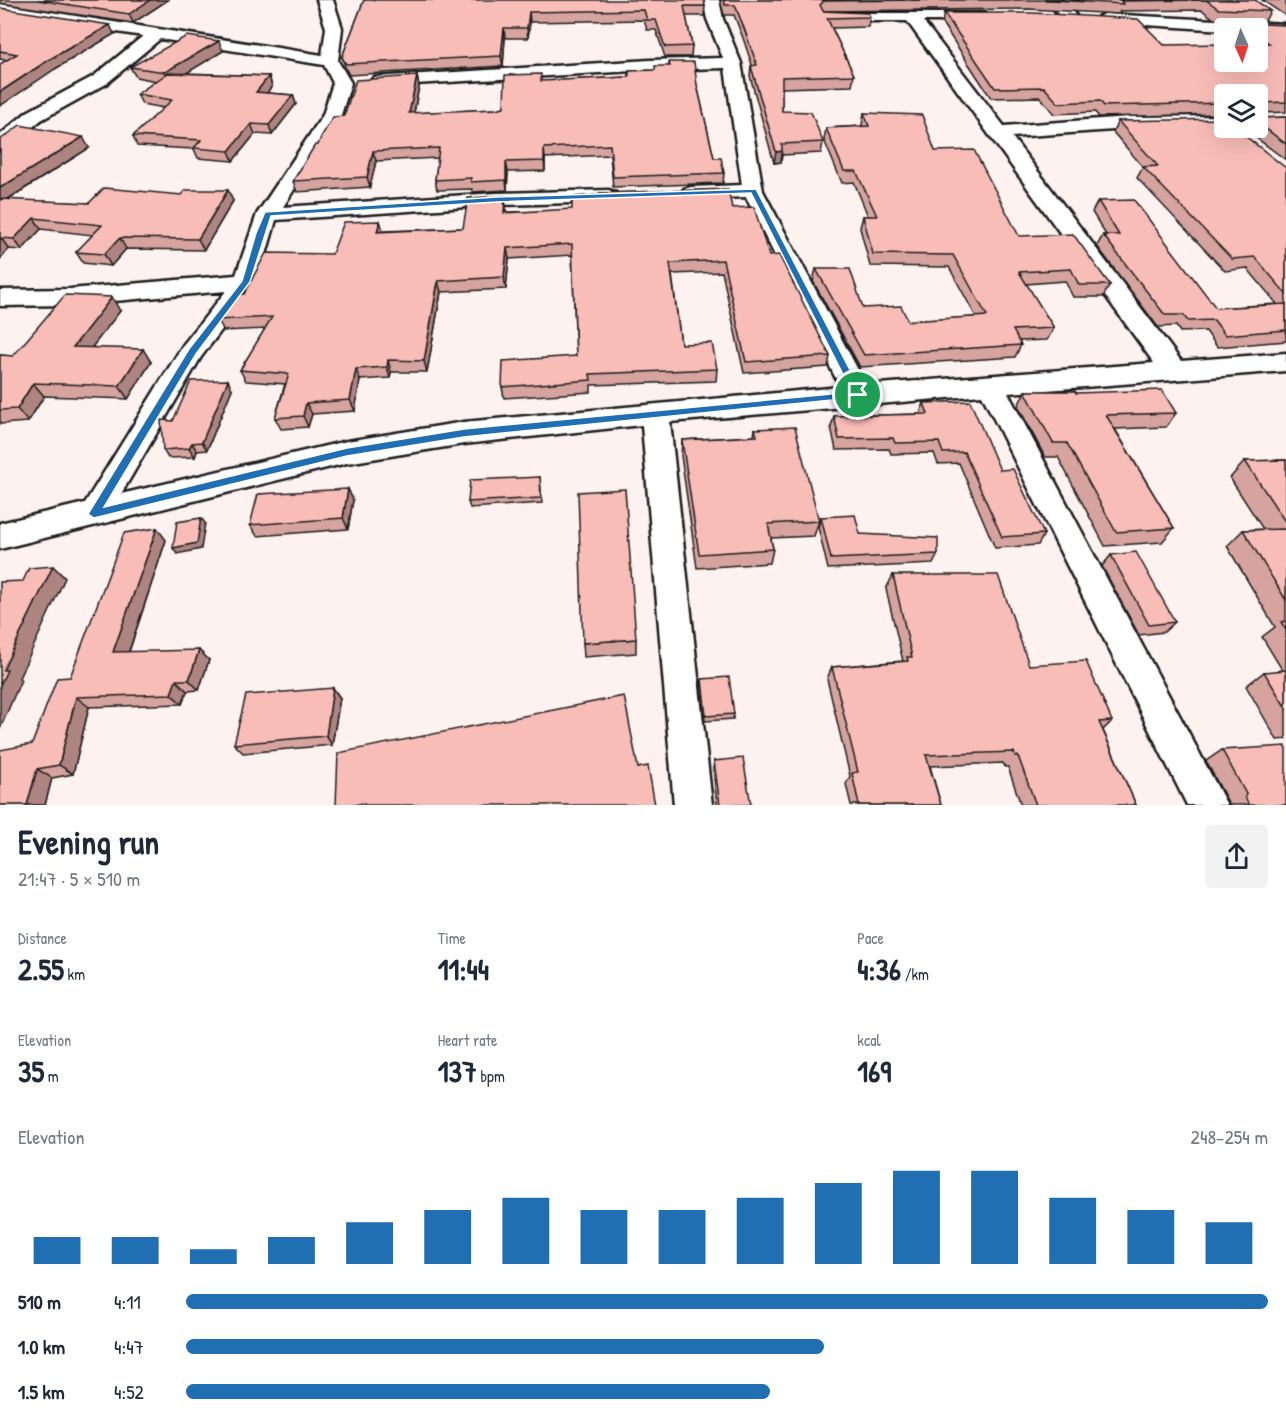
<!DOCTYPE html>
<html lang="en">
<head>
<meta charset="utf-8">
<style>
  body { margin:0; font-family:"Patrick Hand",sans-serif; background:#f2f2f3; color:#1f2937; height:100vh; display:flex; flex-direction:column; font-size:22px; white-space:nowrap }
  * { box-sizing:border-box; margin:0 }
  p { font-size:20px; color:#747a83 }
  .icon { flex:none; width:33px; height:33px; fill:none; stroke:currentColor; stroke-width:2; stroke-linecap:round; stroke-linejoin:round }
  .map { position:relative; height:805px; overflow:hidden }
  .sheet { display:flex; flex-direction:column; background:#fff; flex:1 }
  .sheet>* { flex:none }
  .needle { width:39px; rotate:177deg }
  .fabs { position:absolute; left:1214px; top:18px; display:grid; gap:12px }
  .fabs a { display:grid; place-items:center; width:54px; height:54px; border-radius:6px; background:#fff; box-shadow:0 6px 24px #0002; font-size:30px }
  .pin { position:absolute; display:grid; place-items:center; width:51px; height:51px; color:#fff; margin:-26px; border:3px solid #fff; border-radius:50%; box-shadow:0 2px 6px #0007 }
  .round { display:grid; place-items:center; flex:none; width:63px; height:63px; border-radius:6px; background:#f2f2f3 }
  .headline { display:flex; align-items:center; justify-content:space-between; height:102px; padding:0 18px }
  h1 { font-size:33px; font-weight:700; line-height:45px }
  .stats { display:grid; grid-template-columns:repeat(3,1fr); gap:9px; height:102px; padding:6px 18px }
  .stats div { display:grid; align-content:center }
  .stats b { font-size:30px; font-weight:700 }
  .stats small { font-size:16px; font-weight:400 }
  .stats p { font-size:16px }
  .chart { height:168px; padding:12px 18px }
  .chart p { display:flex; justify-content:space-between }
  .chart svg { width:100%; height:108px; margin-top:6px; stroke:#1f6fb2; stroke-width:6 }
  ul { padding:0 18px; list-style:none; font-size:20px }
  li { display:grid; grid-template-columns:96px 72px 1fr; align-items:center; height:45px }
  li i { height:15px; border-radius:8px; background:#1f6fb2 }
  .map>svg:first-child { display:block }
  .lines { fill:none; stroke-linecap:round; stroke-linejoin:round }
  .minor-casing { stroke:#1c1c1c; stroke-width:5 }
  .minor { fill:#fff; fill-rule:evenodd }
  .wall { fill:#d6a39e; stroke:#1c1c1c; stroke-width:1.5 }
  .shaded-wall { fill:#ae8481; stroke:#1c1c1c; stroke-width:1.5 }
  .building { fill:#f9bdb8; stroke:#1c1c1c; stroke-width:1.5 }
  .route { fill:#1f6fb2; stroke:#fff; stroke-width:1.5; fill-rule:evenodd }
</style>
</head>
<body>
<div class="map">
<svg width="1286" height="805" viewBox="0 0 1286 805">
  <rect width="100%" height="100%" fill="#fef2f1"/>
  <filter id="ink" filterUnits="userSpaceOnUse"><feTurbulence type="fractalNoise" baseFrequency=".0167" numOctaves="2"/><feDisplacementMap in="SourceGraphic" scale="12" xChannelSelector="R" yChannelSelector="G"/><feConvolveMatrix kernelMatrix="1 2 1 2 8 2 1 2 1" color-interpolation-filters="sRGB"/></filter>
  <g filter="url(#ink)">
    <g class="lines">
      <defs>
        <g id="minor">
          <path d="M317,0H333L342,28L338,61L351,83L341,115L283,207L497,193L608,190L615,192L618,196L615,200L608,202L497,205L276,220L258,282L201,357L121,494L347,441L464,422L840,387L746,197L691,199L684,197L681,193L684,189L691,187L742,185L725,68L650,70L380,86L374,85L371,81L374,77L650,60L723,58L707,19L703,0H719L723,19L741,63L763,191L866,385L1154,363L907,21H835L829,19L827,16L829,13H985L987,16L985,19L979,21H923L1004,126L1128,117L1224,116V128L1128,129L1012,137L1181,361L1286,353V371L1008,393L1227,805H1187L982,395L670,422L712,805H674L642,425L464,444L347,463L0,549V523L85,503L183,345L226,291L70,305L0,306V290L70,289L236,275L257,214L323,115L333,83L324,65L160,39L106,84L41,120L7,149L0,151V135L27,112L94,76L143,36L0,14V4L322,55L326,28Z"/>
          <path d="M1046,0H1062L1079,19L1077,22H1065Z"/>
          <path d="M1105,14L1286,24V34L1257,32V28H1224V30L1099,22L1097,19L1099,16Z"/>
        </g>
      </defs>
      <use href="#minor" class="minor-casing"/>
      <use href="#minor" class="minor"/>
    </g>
    <g class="wall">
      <path d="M0,0H168L133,23L0,3Z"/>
      <path d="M364,0L705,6L704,16H686L692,46L691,57H665L656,30H647L644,20L530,22L528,38H505L503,66L349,75L345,67L342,57Z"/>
      <path d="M720,0H1255L1270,11L1265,21H1261L1262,24L1286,25V112L1262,113V118L1286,117V160L1243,128H1257V94H1224V114L1099,117L1095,112L1054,114L1040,97L991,98L942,23L944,13L1164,45L1257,62V28H1231L1236,20H1244L1214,19L1202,10L1120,11L1119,14L1029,9L823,11L870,17L868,27L832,28L854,75L852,86L782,88V111L823,142L821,153L782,155L781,162L774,163L750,76L751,66L752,65L743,38L734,15H724Z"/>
      <path d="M1262,0H1286V16Z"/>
      <path d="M0,8L114,34L55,69L0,59Z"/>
      <path d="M223,51L186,73L269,76L272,86L266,93L293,95L296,104L272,135L255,134L233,161L198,158L194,149L137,146L133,136L164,108L142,104L137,94L156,81L136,77L130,67Z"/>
      <path d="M669,62L697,85L714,158L724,173L723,183L613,187L610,155L545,158V171L508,172L507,190L472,192V189L437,190L435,180L438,158L376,161L370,187L297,192L293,181L318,145L344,116L417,76L419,86L414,113L496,109L504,107L542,81L629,77V71L655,70L669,66Z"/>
      <path d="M864,113L935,151L1019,236L1110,285L1103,297H1073L1065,281L1026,284L1054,328L1047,340L1019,341L1021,345L1015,357L860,367L813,281L816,269L863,308L908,321L976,317L949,267L870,266L860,228L863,216H868L854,182L842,183L824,140L826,128L862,126V125Z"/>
      <path d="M1118,121L1286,168V341L1217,347L1206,331L1180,332L1176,326L1158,327L1097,246L1103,235H1106L1092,212L1098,201L1216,308L1277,304L1247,268L1225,271L1137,178L1143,167L1113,132Z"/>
      <path d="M0,140L89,148L7,200L89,203L233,201L204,250L126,249L111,266L83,263L76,252L93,235L41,229L22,250L9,249L0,259Z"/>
      <path d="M506,207V212L732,208L769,256L830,356L828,367L744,373L722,272L672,274L681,344L717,369L716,381L591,385V392L504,398L502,387L576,356L572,255L509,259L506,289L441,292L427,372H391L390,378L360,380L355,411L312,414L308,427L281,429L275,418L285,384L246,381L240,370L265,329L224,331L218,320L244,294L332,254L380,221L383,231L463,228Z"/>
      <path d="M120,311L92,347L151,362L128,399L44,396L28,422L0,424V355L13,356Z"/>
      <path d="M232,389L207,450L197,451L195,457L168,458L163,450L173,421Z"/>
      <path d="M1025,391L1076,393L1176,413L1166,427L1115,429L1174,528L1162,542L1105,546L1058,457H1045L1018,406Z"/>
      <path d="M924,403L1000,470L1044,534L1038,545L995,548L959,463L938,464L934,453L891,454L889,449L836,450L831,427L834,416L920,414Z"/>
      <path d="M755,429L819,521L814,536L771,538L773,549L770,563L697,568L681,456L682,440L754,436Z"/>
      <path d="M1286,460V739L1277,740L1246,686L1264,672L1283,671L1262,637L1275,627L1227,546L1243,530L1263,529L1230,478L1245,461Z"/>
      <path d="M540,477L542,503L470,508L468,502Z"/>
      <path d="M348,489L353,500L348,529L257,536L250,525Z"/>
      <path d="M821,517L860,534L938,554L933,564L828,569L818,527Z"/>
      <path d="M166,540L129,652L209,660L199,690L187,691L182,704L89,707L73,774L52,778L45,805H0L70,677Z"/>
      <path d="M1111,555L1175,622L1164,632L1139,635L1102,566Z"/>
      <path d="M893,575L1029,665L1112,721L1103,730L1136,805H1021L1008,767H1005L1003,763L930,766L941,805H851L846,784L850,776L827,679L832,667L903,661L886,589Z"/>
      <path d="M636,639V653L584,657L583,643Z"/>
      <path d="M702,679L734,714L733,719L705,721L701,684Z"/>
      <path d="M333,688L340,698L332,745L243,753L234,744Z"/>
      <path d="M1222,750L1286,805H1228L1229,804L1206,761Z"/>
      <path d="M714,761L751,805H717L713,769Z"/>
    </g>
    <g class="shaded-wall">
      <path d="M150,0H168L133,23L129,14Z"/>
      <path d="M529,12L530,22L528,38L527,28Z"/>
      <path d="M110,25L114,34L55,69L0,106V92L50,59Z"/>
      <path d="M504,28L505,38L503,66L501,56Z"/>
      <path d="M219,41L223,51L170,83L165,72Z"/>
      <path d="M269,76L272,86L260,102L256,92Z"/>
      <path d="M417,76L419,86L412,123L409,113Z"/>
      <path d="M293,95L296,104L272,135L269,125Z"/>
      <path d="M251,124L255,134L233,161L229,151Z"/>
      <path d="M83,137L89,148L0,204V188Z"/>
      <path d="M544,148L545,158V171L544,161Z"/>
      <path d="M373,151L376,161L370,187L367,177Z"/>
      <path d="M782,151L781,162L774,163L776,152Z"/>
      <path d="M506,162L508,172L507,190L506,180Z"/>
      <path d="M228,190L233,201L204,250L198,239Z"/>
      <path d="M505,196L506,207V224L504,213Z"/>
      <path d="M34,218L41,229L22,250L14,239Z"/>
      <path d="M380,221L383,232H377Z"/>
      <path d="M1,238L9,249L0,259V239Z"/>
      <path d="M120,238L126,249L111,266L104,254Z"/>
      <path d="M507,248L509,259L506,289L504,277Z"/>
      <path d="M438,281L441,292L427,372L424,361Z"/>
      <path d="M112,297L120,311L82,360L73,347Z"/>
      <path d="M143,349L151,362L128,399L119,386Z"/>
      <path d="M388,360L391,372L390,378L387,367Z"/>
      <path d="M356,369L360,380L355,411L350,400Z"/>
      <path d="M228,380L232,389L207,450L202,442Z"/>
      <path d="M33,383L44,396L28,422L17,409Z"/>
      <path d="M306,403L312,414L308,427L303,416Z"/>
      <path d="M192,443L197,451L195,457L189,448Z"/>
      <path d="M348,489L353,500L348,529L343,518Z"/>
      <path d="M201,518L205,523L201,549L177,554L173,548Z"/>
      <path d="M157,528L166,540L125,663L113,652Z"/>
      <path d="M53,566L65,578L19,678L21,680L0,729V685L3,670Z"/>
      <path d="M199,650L209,660L199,690L189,680Z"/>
      <path d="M176,680L187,691L182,704L171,694Z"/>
      <path d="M333,688L340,698L332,745L326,736Z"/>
      <path d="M76,697L89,707L73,774L59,765Z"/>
      <path d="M37,769L52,778L45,805H27Z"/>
    </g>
    <g class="building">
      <path d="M38,0H150L129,14Z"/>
      <path d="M364,0H704L705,6H684L692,46L665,47L656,20H647L644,10L529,12L527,28H504L501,56L346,64L342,57Z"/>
      <path d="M724,0H921L824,1L820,5L823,11L868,13L870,17L827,18L854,75L782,77V111L811,112L823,142L782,144V151L776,152L751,66L757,65L744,28L735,5H725Z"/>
      <path d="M1053,0H1255L1270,11L1219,9L1206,0L1121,1L1123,4Z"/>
      <path d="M0,8L110,25L50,59L0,92V64L17,54L0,51Z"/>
      <path d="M944,13H1032L1138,19L1164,45L1224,44V62H1257V43H1269L1257,35V28H1248L1236,20H1260L1262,24L1286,25V102L1262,103V118L1286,117V144L1257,122V94H1224V103L1104,106L1100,101L1058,103L1044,87L995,88Z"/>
      <path d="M187,36L219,41L165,72L130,67Z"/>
      <path d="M669,62H694L697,85L714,158H721L724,173L613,177L610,145L544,148V161L506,162V180L471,182V178L435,180L439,148L373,151L367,177L293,181L315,145H318L321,137L333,117L344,116L356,80L417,76L409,113L496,109L504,107L505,75L541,74V81L629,77V71L655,70V66H670Z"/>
      <path d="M168,73L269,76L256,92L293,95L269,125L251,124L229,151L194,148L201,140L133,136L172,100L137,94Z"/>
      <path d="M864,113L922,115L935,151L974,150L1019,236L1073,234L1110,285H1079L1071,269L1019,272L1054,328L1013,330L1021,345L864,355L816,269H850L863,308L901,306L908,321L987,316L953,255L873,254L863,216H877L856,171H844L826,128L869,126Z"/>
      <path d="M1224,119V128H1235L1286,168V294L1255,257L1232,259L1143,167L1158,166L1118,121Z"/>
      <path d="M20,125L83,137L0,188V140Z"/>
      <path d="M104,188L182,195L185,190H228L198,239L120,238L104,254L76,252L102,225L34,218L14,239L1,238L0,239V199L89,203Z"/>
      <path d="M728,189L732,208L754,207L769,256L779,255L830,356L746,362L723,260L670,263L681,344L712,343L717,369L590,374L591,380L502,387L503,361L576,356L572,244L507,248L504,277L438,281L424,361L388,360L387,367L356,369L350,400L306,403L303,416L275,418L289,374L240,370L272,317L218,320L238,294H244L266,253L332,254L344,222L380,221L377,232L463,228L468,198L505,196L504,213L572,209V197L599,195V193Z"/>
      <path d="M1134,200L1216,308L1286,304V330L1225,335L1214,320L1188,321L1183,315H1165L1103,235H1119L1098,201Z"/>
      <path d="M65,295L112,297L73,347L143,349L119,386L33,383L17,409L0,410V355L13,356Z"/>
      <path d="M228,380L202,442L192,443L189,448L163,450L161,420L173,421L191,381Z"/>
      <path d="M1162,390L1176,413L1106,415L1174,528L1116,532L1067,443H1053L1025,391H1075L1076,393Z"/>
      <path d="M970,401L1000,470L1013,469L1044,534L1002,537L964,452L943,453L939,442L895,443L893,438L839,439L834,416L928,414L924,403Z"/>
      <path d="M795,427L819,521L768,524L773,549L699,554L682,440L757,436L755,429Z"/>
      <path d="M1286,460V523L1245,461Z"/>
      <path d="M540,477L541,498L468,502L470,480Z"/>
      <path d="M348,489L343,518L250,525L258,494Z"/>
      <path d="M625,489L636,639L583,643L578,492Z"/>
      <path d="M855,515L860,534L938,538V554L831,559L821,517Z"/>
      <path d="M201,518L197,543L173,548L177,522Z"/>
      <path d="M157,528L113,652L199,650L189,680H176L171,694L76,697L59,765L37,769L27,805H0V750L32,744L57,678L70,677L124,533Z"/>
      <path d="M1286,529V600L1243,530Z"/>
      <path d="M1136,552L1175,622L1149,625L1111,555Z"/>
      <path d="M53,566L3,670H7L0,685V582L23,581L29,568Z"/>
      <path d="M893,575H998L1029,665L1086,661L1112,721L1099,722L1136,805H1036L1018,756H1015L1014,752L926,755L941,805H859L852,773L858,772L832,667L908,661L907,657H912Z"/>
      <path d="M1286,621V630L1281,622Z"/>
      <path d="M1286,670V708L1264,672Z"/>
      <path d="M729,677L734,714L706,716L702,679Z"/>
      <path d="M333,688L326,736L234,744L246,695Z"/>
      <path d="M624,696L638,768L648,766L655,805H364V803L354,805H336L338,753Z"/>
      <path d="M1286,746V805H1249L1245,797L1246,794L1222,750Z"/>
      <path d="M743,758L751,805H720L714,761Z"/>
    </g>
  </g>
  <path class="route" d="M756,189L863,395L862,397L464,437L347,456L94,518L88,514L189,349L242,281L256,233L265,212L497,197ZM751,193L852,392L464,429L347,448L104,507L196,354L250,282L271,216L497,202Z"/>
</svg>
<div class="fabs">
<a><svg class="needle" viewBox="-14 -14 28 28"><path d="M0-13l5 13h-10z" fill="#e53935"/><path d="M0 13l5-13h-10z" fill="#747a83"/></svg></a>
<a><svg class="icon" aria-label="layers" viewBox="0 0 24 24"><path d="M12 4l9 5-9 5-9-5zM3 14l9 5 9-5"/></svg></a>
</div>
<div class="pin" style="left:858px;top:395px;background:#1e9e55"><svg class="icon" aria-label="arrive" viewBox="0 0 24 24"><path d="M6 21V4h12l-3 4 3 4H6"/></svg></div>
</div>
<section class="sheet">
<div class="headline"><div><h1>Evening run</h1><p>21:47 · 5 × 510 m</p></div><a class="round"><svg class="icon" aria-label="share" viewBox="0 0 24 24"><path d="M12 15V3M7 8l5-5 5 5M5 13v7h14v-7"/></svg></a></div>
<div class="stats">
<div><p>Distance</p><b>2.55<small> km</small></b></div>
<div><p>Time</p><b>11:44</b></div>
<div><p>Pace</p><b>4:36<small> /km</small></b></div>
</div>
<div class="stats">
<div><p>Elevation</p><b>35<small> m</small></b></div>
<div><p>Heart rate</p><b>137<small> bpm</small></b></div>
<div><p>kcal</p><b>169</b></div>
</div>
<div class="chart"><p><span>Elevation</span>248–254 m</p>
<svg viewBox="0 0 160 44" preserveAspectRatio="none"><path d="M5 44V33M15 44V33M25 44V38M35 44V33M45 44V27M55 44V22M65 44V17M75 44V22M85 44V22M95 44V17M105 44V11M115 44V6M125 44V6M135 44V17M145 44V22M155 44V27"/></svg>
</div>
<ul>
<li><b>510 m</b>4:11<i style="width:100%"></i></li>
<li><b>1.0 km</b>4:47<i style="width:59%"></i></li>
<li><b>1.5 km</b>4:52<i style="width:54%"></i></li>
</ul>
</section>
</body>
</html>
